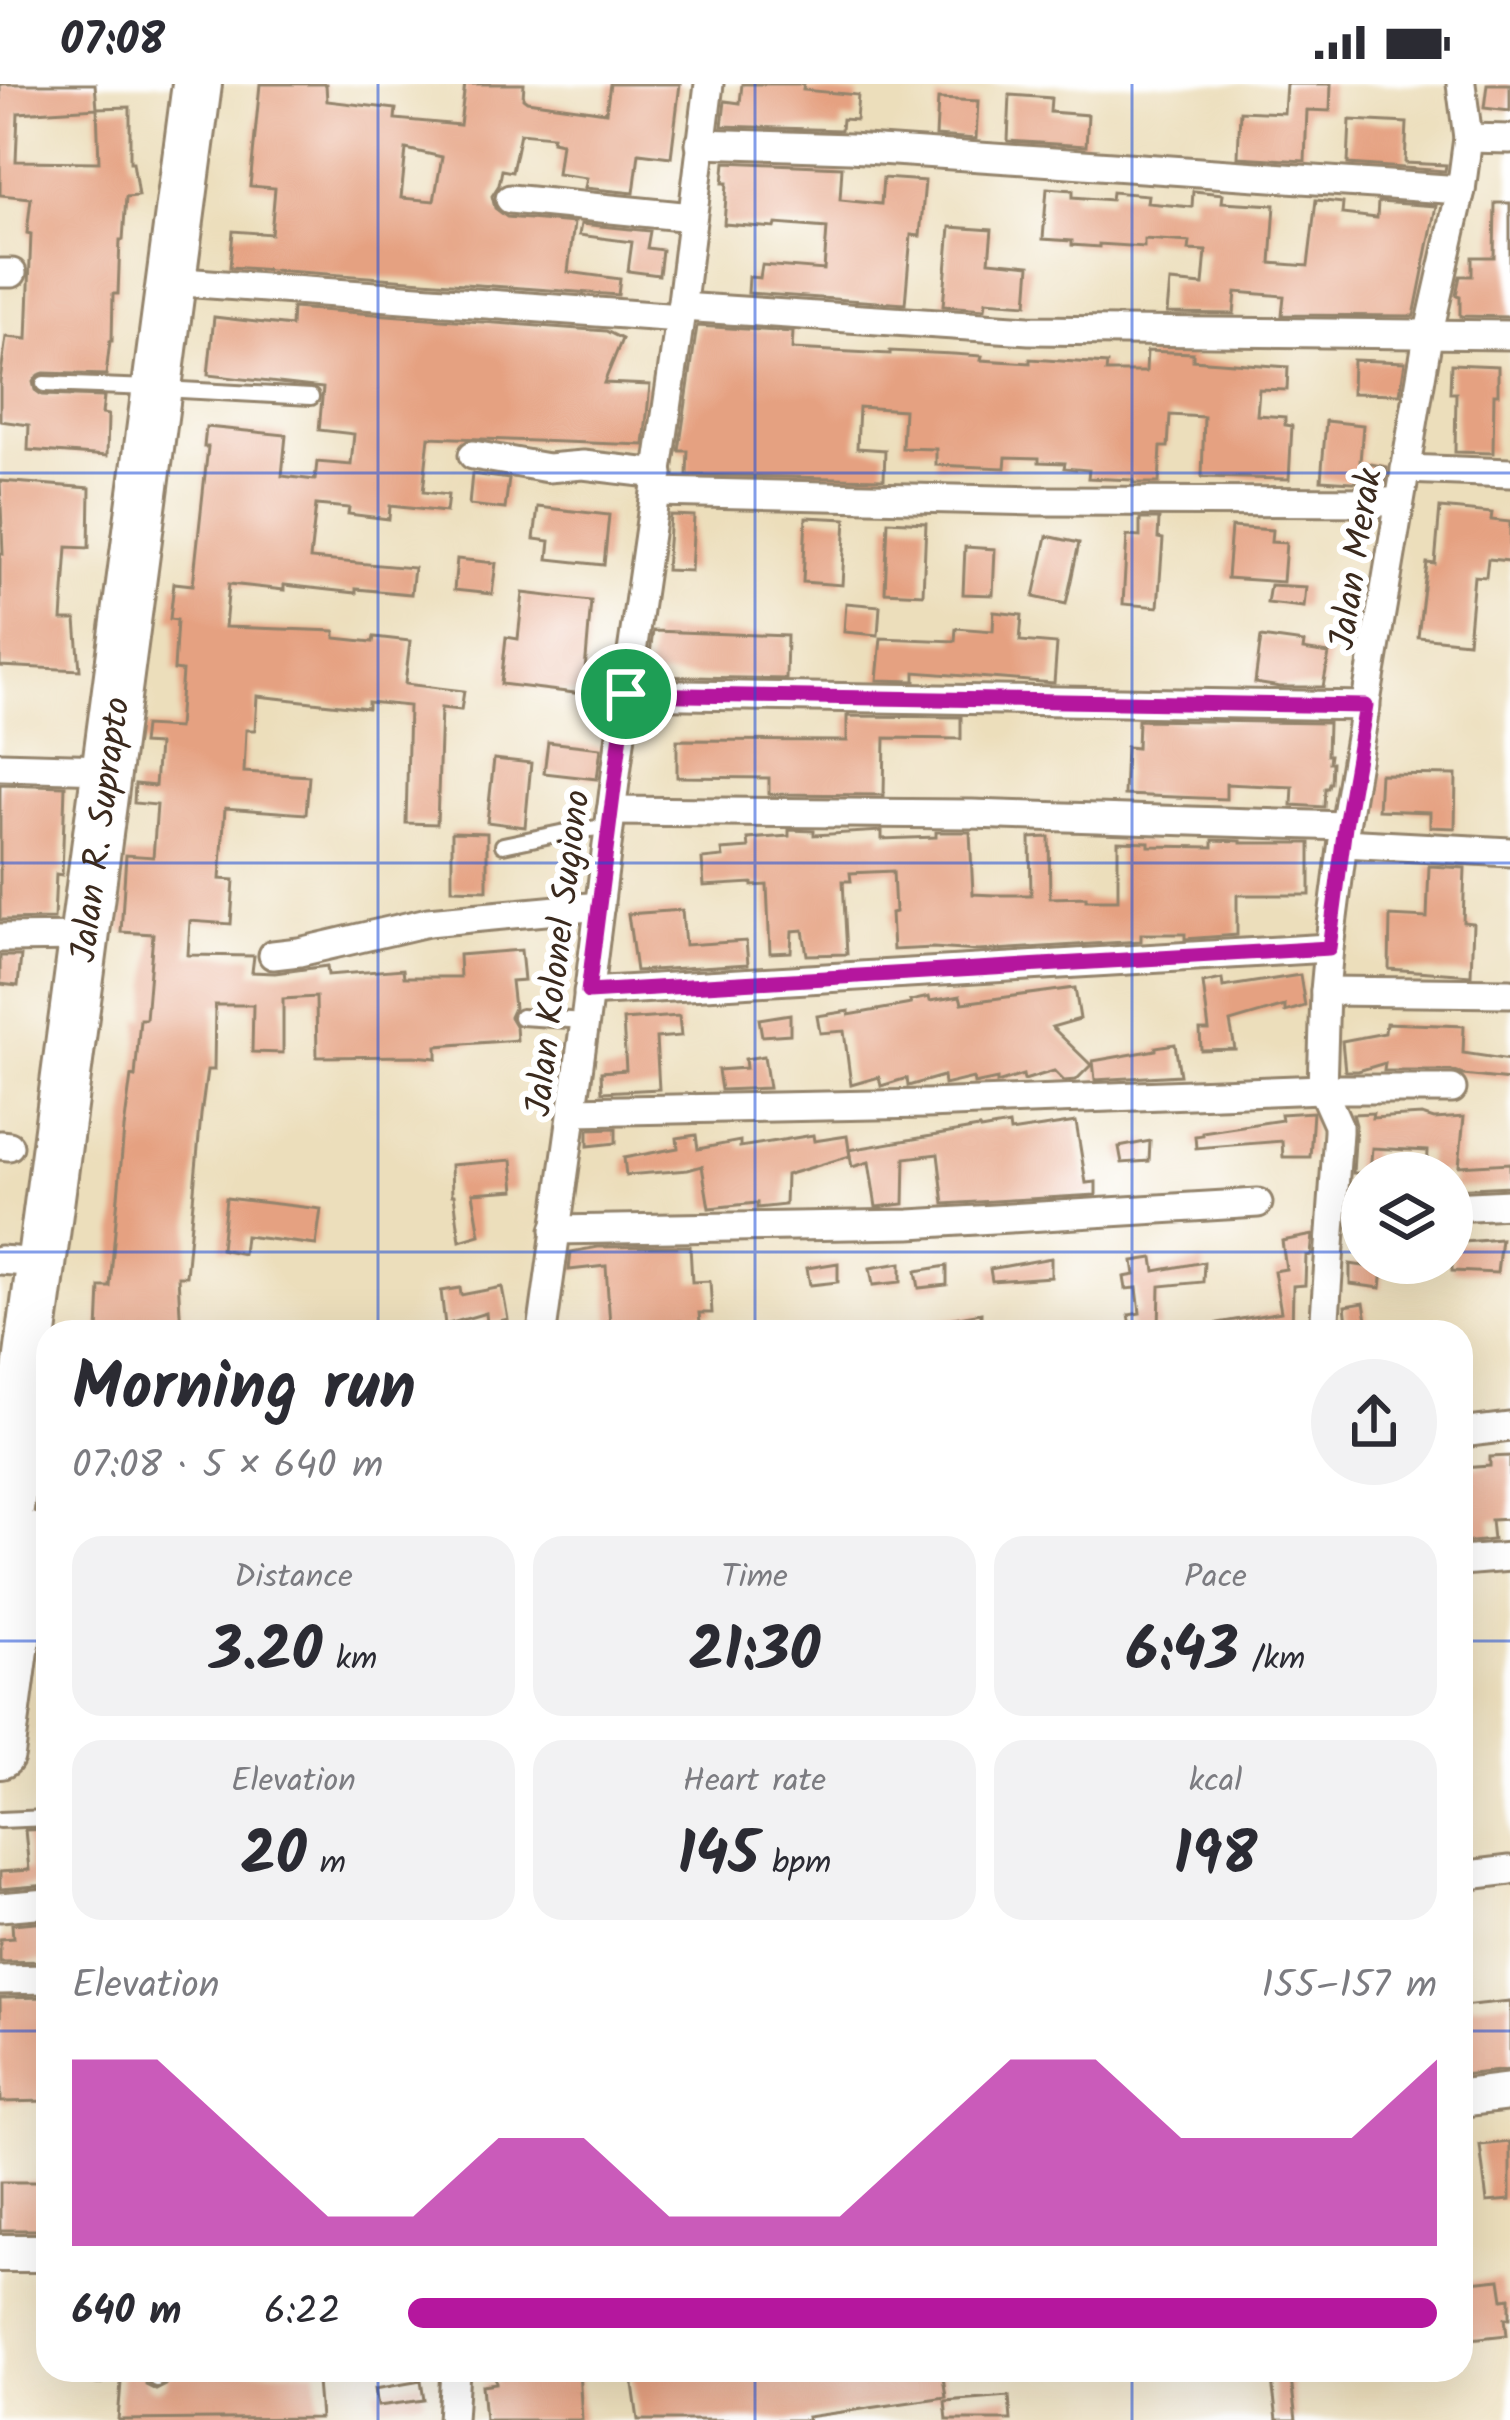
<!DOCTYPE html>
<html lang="en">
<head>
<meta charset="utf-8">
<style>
  body { margin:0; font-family:Kalam,sans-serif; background:#f2f2f3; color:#2b2b33; height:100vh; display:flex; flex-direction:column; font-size:45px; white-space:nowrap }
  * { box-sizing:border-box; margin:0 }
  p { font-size:39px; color:#7c7c81 }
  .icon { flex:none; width:66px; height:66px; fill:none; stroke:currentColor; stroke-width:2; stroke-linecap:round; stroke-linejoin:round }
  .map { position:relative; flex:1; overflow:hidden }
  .details { position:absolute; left:36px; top:1236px; width:1437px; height:1062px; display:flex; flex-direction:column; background:#fff; border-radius:36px; box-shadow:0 12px 48px #0002 }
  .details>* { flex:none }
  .controls { position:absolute; left:1341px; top:1068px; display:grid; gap:24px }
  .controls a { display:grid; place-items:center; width:132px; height:132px; border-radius:50%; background:#fff; box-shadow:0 12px 48px #0002; font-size:60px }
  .pin { position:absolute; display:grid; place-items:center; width:102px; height:102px; color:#fff; margin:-51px; border:6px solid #fff; border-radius:50%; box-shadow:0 3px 12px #0007 }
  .round { display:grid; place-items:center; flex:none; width:126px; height:126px; border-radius:63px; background:#f2f2f3 }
  .head { display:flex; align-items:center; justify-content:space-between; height:204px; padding:0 36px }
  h1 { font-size:66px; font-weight:700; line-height:90px }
  .metrics { display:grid; grid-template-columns:repeat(3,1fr); gap:18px; height:204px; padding:12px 36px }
  .metrics div { display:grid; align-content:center; border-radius:30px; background:#f2f2f3; text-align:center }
  .metrics b { font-size:60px; font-weight:700 }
  .metrics small { font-size:33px; font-weight:400 }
  .metrics p { font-size:33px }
  .chart { height:336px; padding:24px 36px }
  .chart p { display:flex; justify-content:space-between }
  .chart svg { width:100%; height:216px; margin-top:12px; fill:#b5179e; opacity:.7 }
  ul { padding:0 36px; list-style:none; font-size:39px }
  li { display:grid; grid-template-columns:192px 144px 1fr; align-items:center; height:90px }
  li i { height:30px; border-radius:15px; background:#b5179e }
  .status { display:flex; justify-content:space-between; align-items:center; height:84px; padding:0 60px; background:#fff; direction:ltr }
  .status svg { height:33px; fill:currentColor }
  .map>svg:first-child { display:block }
  .building { fill:#e5a181; fill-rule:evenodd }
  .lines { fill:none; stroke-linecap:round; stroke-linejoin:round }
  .lane-casing { stroke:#94846c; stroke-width:20 }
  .street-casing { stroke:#94846c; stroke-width:33 }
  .secondary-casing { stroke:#94846c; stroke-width:42 }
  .highway-casing { stroke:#94846c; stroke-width:54 }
  .lane { stroke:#fff; stroke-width:14 }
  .street { stroke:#fff; stroke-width:27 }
  .secondary { stroke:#fff; stroke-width:36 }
  .highway { stroke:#fff; stroke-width:48 }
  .route-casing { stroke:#fff; stroke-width:24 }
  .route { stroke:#b5179e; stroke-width:15 }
  .grid { fill:none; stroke:#1d4ed8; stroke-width:3; stroke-opacity:0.55 }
  .labels { text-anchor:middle; stroke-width:12; stroke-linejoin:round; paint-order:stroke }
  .street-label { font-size:36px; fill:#3b2a1e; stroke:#fff }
</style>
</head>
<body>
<div class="status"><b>07:08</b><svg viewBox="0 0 49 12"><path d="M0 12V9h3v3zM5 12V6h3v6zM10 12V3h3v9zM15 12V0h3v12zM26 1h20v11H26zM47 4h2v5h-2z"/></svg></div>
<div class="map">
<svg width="1510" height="2336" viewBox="0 0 1510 2336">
  <rect width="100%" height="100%" fill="#fff"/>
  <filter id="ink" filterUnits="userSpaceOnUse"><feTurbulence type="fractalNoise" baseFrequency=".00833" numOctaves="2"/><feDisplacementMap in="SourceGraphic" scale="24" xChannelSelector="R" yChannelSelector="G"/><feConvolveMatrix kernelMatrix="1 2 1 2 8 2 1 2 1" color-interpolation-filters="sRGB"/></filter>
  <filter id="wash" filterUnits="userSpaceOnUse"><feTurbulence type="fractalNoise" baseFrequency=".004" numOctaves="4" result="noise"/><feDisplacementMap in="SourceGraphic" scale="48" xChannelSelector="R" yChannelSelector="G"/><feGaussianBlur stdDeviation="2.7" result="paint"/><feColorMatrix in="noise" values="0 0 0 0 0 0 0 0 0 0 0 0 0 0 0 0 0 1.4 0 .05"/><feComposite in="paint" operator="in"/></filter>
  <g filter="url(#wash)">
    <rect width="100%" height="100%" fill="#ecdebb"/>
    <g id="blocks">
      <g class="building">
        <path d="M0,0H95L97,24L130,23V78H133L138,112L126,113L123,156H120L118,210H113L112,257H110L106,291L44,289L38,291L33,298L35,306L42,311L104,313L102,330L108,331L107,372L28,366L29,341L0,337V297L6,253L27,255L31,150L27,149L31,114L0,111ZM97,24L99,78L16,77L18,29Z"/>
        <path d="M260,0H326L327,17L396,25L395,35L460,41L465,0H524L523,14L527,17L606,28L610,0H680L671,73L639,69L634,109L585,104L587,94L557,90L561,59L552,57L553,52L520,49L512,88L502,86L499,101L492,112L495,124L507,133L574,139L568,188L620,195L618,211L230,183L233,147L271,150L275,104L250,102ZM406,65L442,73L434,117L401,114Z"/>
        <path d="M742,0H804L803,6L858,11L856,36L842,35L841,46L722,42L725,17L740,19Z"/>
        <path d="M1286,0H1331L1330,27L1307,26L1305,77L1238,73L1240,27L1284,29Z"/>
        <path d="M1487,0H1510V27L1484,24Z"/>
        <path d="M1010,11L1051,14L1050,28L1088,31L1086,62L1008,57Z"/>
        <path d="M938,15L978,17L976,55L936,52Z"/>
        <path d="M1350,36L1407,39L1405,79L1446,81L1445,87L1348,80Z"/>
        <path d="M725,78L842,83L840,116L881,120L883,94L925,97L920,152L911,151L905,220L748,209L749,193L760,194L762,181L824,186L827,144L776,140L775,144L724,140L727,99H723Z"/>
        <path d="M1047,104L1073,106V113L1111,116L1112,108L1148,111L1147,119L1192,123L1193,107L1223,110L1222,118L1275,121L1271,179L1308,182L1316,116L1343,119L1342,130L1377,134L1378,118L1436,122L1414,232L1282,231L1284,212L1236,208L1234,230L1167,229L1170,198L1203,201L1206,167L1189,166L1190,158L1144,155V163L1099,160V163L1072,161V157L1043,155Z"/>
        <path d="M1495,119H1510V233L1460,232V212L1456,211L1460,192H1472V173H1494Z"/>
        <path d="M581,140L650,147L647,164L662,166L659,191L628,187L632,158L579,151Z"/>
        <path d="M950,143L992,146L989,177L1030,181L1027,220L986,217L985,225L943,222Z"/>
        <path d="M292,224L606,247L622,255L604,299L650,301L644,361L429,353L423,408L448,411L446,428L390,422L389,435L348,430L349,424L316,421L310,475L414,484L411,510L356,505V509L284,501V506L229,500L225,543L335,547V554L373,558L374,553L410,557L405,600L464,607L461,626L441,624L437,740L406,739L409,622L368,618V624L257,612L255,646H246L244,688L309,692L306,730L225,724L220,795L234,796L231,840L190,837L188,871L254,872L252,888L275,889L327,882L328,891L403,885L404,893H460L459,871L521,866L524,896L511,897L514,924L510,933L516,943L517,956L437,962V974L414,972L317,973L316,913L283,915V969L252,968L253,921H215L214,986H207L201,1031L186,1192H178L181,1248H98L100,1203H110L124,1045L131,992L135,993L140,935H146L153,850L121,848L126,771L153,773L157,721L134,719L135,700L155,702L158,661L142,660L144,642L178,644L182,587L174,586L177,536L170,535L174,499L193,501L208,363H204L206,343L286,351L282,392L315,396L317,378L351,381L354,350L319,346L323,304L208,291L214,233L291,242Z"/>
        <path d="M697,242L793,248L792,265L890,270V267L953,270L982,272L981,276L1030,279V275L1107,280L1106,288H1146L1147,267L1193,269V276L1288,283L1287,306L1259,305L1257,331L1285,333V341L1292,342L1289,395L1202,393L1204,333L1170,331L1168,363H1161L1159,399H1133V396L1088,394L1089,386L1064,384L1065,379L1039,378V374L1006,373L1005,384L936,381V365L902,364L904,326L859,323L857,364L885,366L884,395L687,391L688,367H679Z"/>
        <path d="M1353,276L1405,278L1400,310L1352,309Z"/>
        <path d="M1451,280L1498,282V310H1494L1493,369L1455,368L1456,309H1450Z"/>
        <path d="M1326,337L1363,341L1360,378L1387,383L1385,400L1321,396Z"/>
        <path d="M472,390L509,395L505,425L469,421Z"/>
        <path d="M0,397L90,404L89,464L67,463L62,536H76L80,586L0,582V469L3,470Z"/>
        <path d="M538,423L609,431L604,481L548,475L550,457L534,455Z"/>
        <path d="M1440,424L1492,429L1491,436L1510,438V477L1488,475L1486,493L1474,492L1468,558L1418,553L1427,479L1435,480Z"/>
        <path d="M670,431L694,432L691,487L666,486Z"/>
        <path d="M806,433L846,435L842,501L803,498Z"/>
        <path d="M1140,435H1159L1158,454L1163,455L1158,523L1123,520L1127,452L1140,453Z"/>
        <path d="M888,437L926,439L923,510L885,508Z"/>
        <path d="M1231,443L1272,446L1271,458L1286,459L1283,498L1227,494Z"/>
        <path d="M1047,452L1079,459L1066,520L1034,513Z"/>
        <path d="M965,463L995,465L993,511L963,510Z"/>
        <path d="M457,475L496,479L492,510L454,506Z"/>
        <path d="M1270,501L1306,503L1304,523L1267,519Z"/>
        <path d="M523,509L591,517L583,610L501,600L506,553L518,555Z"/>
        <path d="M846,519L880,522L878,551L844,548Z"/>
        <path d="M994,528L1022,531L1020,557L1057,560L1054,599L915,588V597L877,596L881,554L955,557L956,544L993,547Z"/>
        <path d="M653,547L787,552L786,595L647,592Z"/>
        <path d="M1261,553L1304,559L1303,566L1329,570L1323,603H1280L1255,599Z"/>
        <path d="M847,632L961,633V655L885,654L884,711L769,710V694L677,693V656L847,657Z"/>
        <path d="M1138,636L1328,639L1327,671H1330L1329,678H1332L1331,699H1329L1328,704H1325L1324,723L1292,721L1293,703L1226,700V715L1124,711L1126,663L1137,664Z"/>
        <path d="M548,658L601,664L597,695L544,689Z"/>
        <path d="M494,675L531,679L525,743L487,738Z"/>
        <path d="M1380,690L1456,691L1455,744L1430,743V728L1378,726Z"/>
        <path d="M0,700L65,702L62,791L56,790L54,835L0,836Z"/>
        <path d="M789,746L814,747V751L882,747V755L936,753V748H970L973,810L994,811H1031L1030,754L1049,753L1050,814L1086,813V816H1118V757L1149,758V762L1213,763V756L1241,757V759H1310V811H1237V851L1185,855V850H1141V857L978,867L933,864L893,866L891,829L895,828L893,787L850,789L851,797H843L847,870L807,871L803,846L792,847L791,868L770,869L767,801L752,802V799L704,802L702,775L723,773L722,766L749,764L748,755L789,752Z"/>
        <path d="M452,748L487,749V806L452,805Z"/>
        <path d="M1429,782L1465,784L1463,838L1473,839L1471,891L1389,885L1390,832L1427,834Z"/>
        <path d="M682,826L685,861L746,857L748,880L636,887L628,830Z"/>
        <path d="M0,872H21L18,902L0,900Z"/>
        <path d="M1300,891L1305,922L1285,928V922L1230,938L1235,965L1201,966L1200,946H1209L1203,899L1222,895L1223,903Z"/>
        <path d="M1075,904L1080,935L1052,943L1091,981L1076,996L1064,997L1054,987L1024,996L1023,991L997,999V995L974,1000L973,994L944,1001L943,992L908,1002L907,994L881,1002L879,993L851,1001L844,947L820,949L817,932L849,927V931L911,920L910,917L929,913L930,917L960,912L962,919Z"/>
        <path d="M790,930V950L762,952L759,935Z"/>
        <path d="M679,932L681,952L656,954L659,1005L602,1008L601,988L626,986L623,936Z"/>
        <path d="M1386,939L1464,942L1463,969L1510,976V996L1463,991L1452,987H1384L1385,979L1358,987H1345L1342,957L1385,949Z"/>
        <path d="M1175,960L1180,991L1095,996L1093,977L1156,966V963Z"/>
        <path d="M764,972L769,1004L721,1006L718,986L746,984L745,975Z"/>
        <path d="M1313,1028L1310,1073H1283L1282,1057L1196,1064L1195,1052L1202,1051V1048L1282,1036L1281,1030Z"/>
        <path d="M1373,1029L1372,1034L1422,1031L1434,1035L1464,1033L1459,1082L1510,1079V1102L1453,1105L1454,1089H1427L1428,1067L1372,1064L1370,1089H1353L1356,1041L1353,1030Z"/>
        <path d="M1076,1038L1086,1099L1096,1098V1111L944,1120L938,1070L905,1074L904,1120L876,1123L869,1078L852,1083L849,1066L979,1044L980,1046L1009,1041L1010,1048Z"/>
        <path d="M616,1044V1059L588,1062V1045Z"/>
        <path d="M696,1051L698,1065L740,1057V1063L813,1051L814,1057L847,1052L850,1072L786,1091L785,1121L757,1124V1119L709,1124L702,1082L688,1086L626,1091L624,1074L678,1064L677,1054Z"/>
        <path d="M1150,1057L1149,1077L1122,1079L1119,1063Z"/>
        <path d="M512,1076L515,1106L473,1109L480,1151L460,1157L454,1111H452L451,1081Z"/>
        <path d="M226,1114L321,1125L316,1161L245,1152L243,1170L221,1165Z"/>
        <path d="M1313,1151L1311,1171L1306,1172L1305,1201L1293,1202L1292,1246L1219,1248L1218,1239L1281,1228L1274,1187L1286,1185L1282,1157Z"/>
        <path d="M1501,1155L1497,1189L1452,1187V1159Z"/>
        <path d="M690,1162L692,1198L710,1197L712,1229H699L701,1248H681V1237L610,1241L606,1182L569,1186L571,1168L598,1163Z"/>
        <path d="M1051,1174V1193L992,1197L990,1185Z"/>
        <path d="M1153,1174L1155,1187L1204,1178L1203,1198L1160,1202L1159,1245L1132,1248L1129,1231L1140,1229L1137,1204L1126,1205L1124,1193L1135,1191L1133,1177Z"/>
        <path d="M838,1179V1198L810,1201L807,1184Z"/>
        <path d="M901,1179V1198L873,1201L870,1184Z"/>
        <path d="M1350,1180L1383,1185L1381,1204L1350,1200Z"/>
        <path d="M947,1182V1201L919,1204L916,1187Z"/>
        <path d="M502,1203L508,1235L487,1240L486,1229L445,1241L441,1207L460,1204L461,1211Z"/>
        <path d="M1364,1219L1369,1248H1348L1345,1222Z"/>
        <path d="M981,1229V1248H927L926,1239Z"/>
        <path d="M1510,1372V1435L1491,1436L1493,1456L1461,1459V1384L1490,1382V1373Z"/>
        <path d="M48,1745V1801L0,1805V1788L29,1786L25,1746Z"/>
        <path d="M48,1837V1877L0,1878V1855L13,1854L12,1840Z"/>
        <path d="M48,1913V2017L1,2018L0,1914Z"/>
        <path d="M1510,1917V1986L1461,1991V1922Z"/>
        <path d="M1510,2058V2116L1487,2118L1480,2061Z"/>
        <path d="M0,2098H39L38,2146H0Z"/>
        <path d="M1500,2195L1503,2215L1510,2214V2234H1505L1507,2251L1461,2256V2199Z"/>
        <path d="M122,2286H146V2301L156,2306L166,2301L168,2286H316L320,2334L118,2336Z"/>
        <path d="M495,2286H579L582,2336H485L482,2301L496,2299Z"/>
        <path d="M631,2286H800V2298L885,2286H942L946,2313L807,2333L808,2336H638Z"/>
        <path d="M1290,2287L1296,2336H1277L1271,2289Z"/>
        <path d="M421,2297L424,2316L378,2322L375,2305Z"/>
        <path d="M1009,2312L1011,2336H947L945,2317Z"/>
      </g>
    </g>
  </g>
  <g filter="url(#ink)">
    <use href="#blocks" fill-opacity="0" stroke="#94846c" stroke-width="3"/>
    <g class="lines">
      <defs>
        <g id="lane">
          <path d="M44,300L151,304"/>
          <path d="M181,306L311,313"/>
          <path d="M503,761L570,747L609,743"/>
          <path d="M521,933L585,937"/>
          <path d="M0,1736L48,1734"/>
          <path d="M98,2286V2292"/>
          <path d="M156,2295L157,2286"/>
        </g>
        <g id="street">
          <path d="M1468,54L1510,55"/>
          <path d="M700,59L850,64L1461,106"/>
          <path d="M510,115L692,133"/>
          <path d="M0,189H12"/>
          <path d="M196,199L680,234"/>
          <path d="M681,223L1029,246L1510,251"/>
          <path d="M473,371L548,384L583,381L659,390"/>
          <path d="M1405,385L1510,389"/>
          <path d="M656,408L1037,417L1399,418"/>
          <path d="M626,610L1366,622"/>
          <path d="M0,682L106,685"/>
          <path d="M611,727L972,730L1345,742"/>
          <path d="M1343,759L1510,768"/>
          <path d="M0,854L86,853"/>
          <path d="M273,871L299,868L428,838L600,822"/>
          <path d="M1325,907L1510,909"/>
          <path d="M588,908L1329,864"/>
          <path d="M573,1027L926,1020L1322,1005H1452"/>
          <path d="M0,1061L9,1062"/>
          <path d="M1452,1123L1510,1120"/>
          <path d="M555,1146L910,1140L1258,1119"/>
          <path d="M0,1176L42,1179"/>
          <path d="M542,1248L585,937L626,610L680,234L709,0"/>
          <path d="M1324,1248L1338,1048V1041L1322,1005L1325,907L1329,864L1345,742L1428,252L1461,106L1468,54L1461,0"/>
          <path d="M1461,1349L1510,1343"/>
          <path d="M1461,1477L1510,1473"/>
          <path d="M1461,1792L1510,1786"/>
          <path d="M0,1823L48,1819"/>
          <path d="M0,1896L48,1895"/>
          <path d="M452,2336L455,2286"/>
        </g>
        <g id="secondary">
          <path d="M1461,2014L1510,2008"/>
          <path d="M0,2169H48"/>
        </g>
        <g id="highway">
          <path id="s1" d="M0,1492L197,0"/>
          <path d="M0,1670L29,1453"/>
        </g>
      </defs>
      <use href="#lane" class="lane-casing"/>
      <use href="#street" class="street-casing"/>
      <use href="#secondary" class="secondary-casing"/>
      <use href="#highway" class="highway-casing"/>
      <use href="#lane" class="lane"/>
      <use href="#street" class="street"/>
      <use href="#secondary" class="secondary"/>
      <use href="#highway" class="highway"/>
    </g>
  </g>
  <g class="lines" filter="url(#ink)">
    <defs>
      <path id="route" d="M626,610L1366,622L1345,742L1329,864L588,908Z"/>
    </defs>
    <use href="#route" class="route-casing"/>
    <use href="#route" class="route"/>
  </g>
  <path class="grid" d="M378,0V1248M755,0V1248M1132,0V1248M0,389H1510M0,779H1510M0,1168H1362M1452,1168H1510M0,1557H48M1461,1557H1510M0,1947H48M1461,1947H1510M378,2286V2336M755,2286V2336M1132,2286V2336"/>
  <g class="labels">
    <g class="street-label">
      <text transform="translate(1354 475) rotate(-81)" y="13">Jalan Merak</text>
      <text dy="13" stroke="none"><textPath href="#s1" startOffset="753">Jalan R. Suprapto</textPath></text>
      <text transform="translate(556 869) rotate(-83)" y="13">Jalan Kolonel Sugiono</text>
    </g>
  </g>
</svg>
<div class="controls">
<a><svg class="icon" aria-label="layers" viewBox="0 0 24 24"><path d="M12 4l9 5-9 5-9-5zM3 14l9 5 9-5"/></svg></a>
</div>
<div class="pin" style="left:626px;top:610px;background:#1e9e55"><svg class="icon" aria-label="arrive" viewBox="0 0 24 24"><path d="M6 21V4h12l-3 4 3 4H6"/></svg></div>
<section class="details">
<div class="head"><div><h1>Morning run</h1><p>07:08 · 5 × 640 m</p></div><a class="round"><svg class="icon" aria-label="share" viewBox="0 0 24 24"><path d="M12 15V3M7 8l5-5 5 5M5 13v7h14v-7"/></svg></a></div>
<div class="metrics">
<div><p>Distance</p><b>3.20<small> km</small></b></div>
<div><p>Time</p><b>21:30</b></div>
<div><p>Pace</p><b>6:43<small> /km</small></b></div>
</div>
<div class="metrics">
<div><p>Elevation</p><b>20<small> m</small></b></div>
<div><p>Heart rate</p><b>145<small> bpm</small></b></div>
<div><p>kcal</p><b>198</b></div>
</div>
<div class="chart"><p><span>Elevation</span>155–157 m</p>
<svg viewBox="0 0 160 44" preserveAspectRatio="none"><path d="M0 44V6L10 6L20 22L30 38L40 38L50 22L60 22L70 38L80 38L90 38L100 22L110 6L120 6L130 22L140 22L150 22L160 6V44z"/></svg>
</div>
<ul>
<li><b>640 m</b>6:22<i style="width:100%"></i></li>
</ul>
</section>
</div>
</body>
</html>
